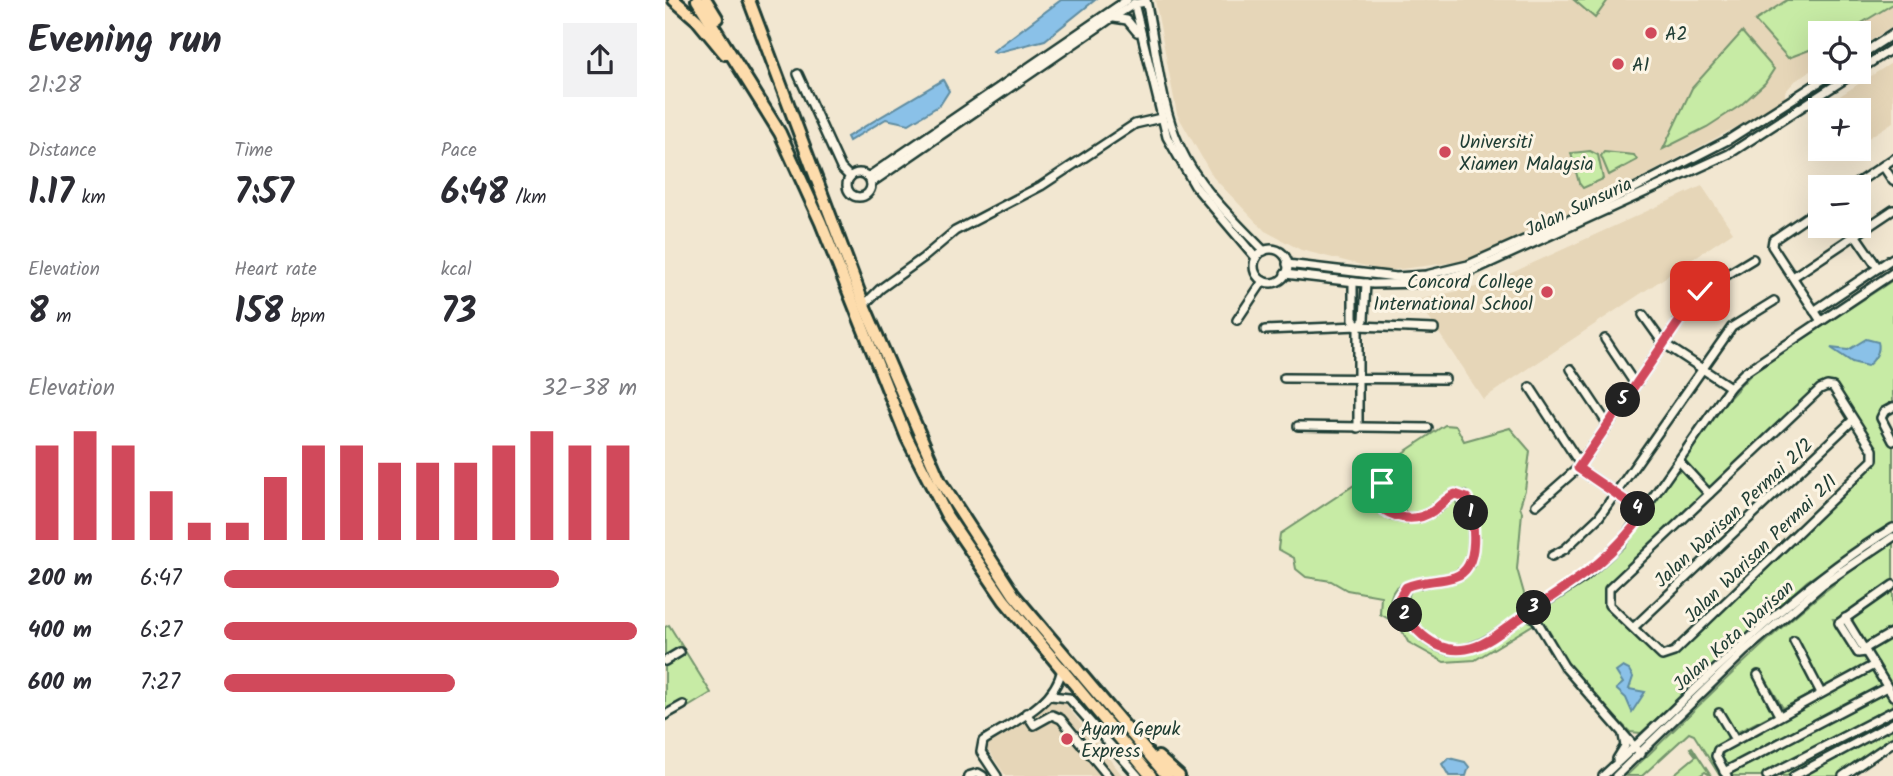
<!DOCTYPE html>
<html lang="en">
<head>
<meta charset="utf-8">
<style>
  body { margin:0; font-family:Kalam,sans-serif; background:#f2f2f3; color:#2b2b33; height:100vh; display:flex; flex-direction:column; font-size:26px; white-space:nowrap }
  * { box-sizing:border-box; margin:0 }
  p { font-size:23px; color:#7c7c81 }
  .icon { flex:none; width:38px; height:38px; fill:none; stroke:currentColor; stroke-width:2; stroke-linecap:round; stroke-linejoin:round }
  .map { position:relative; flex:1; overflow:hidden }
  .sheet { display:flex; flex-direction:column; background:#fff; width:665px }
  .sheet>* { flex:none }
  .controls { position:absolute; left:1143px; top:21px; display:grid; gap:14px }
  .controls a { display:grid; place-items:center; width:63px; height:63px; border-radius:0px; background:#fff; box-shadow:0 7px 28px #0002; font-size:35px }
  .pin { position:absolute; display:grid; place-items:center; width:60px; height:60px; color:#fff; margin:-30px; border-radius:14px; box-shadow:0 4px 10px #0006 }
  .km { position:absolute; width:35px; height:35px; margin:-18px; border-radius:50%; background:#222; color:#fff; font-size:19px; line-height:35px; text-align:center }
  .round { display:grid; place-items:center; flex:none; width:74px; height:74px; border-radius:0px; background:#f2f2f3 }
  .headline { display:flex; align-items:center; justify-content:space-between; height:119px; padding:0 28px }
  h1 { font-size:38px; font-weight:800; line-height:52px }
  .stats { display:grid; grid-template-columns:repeat(3,1fr); gap:10px; height:119px; padding:7px 28px }
  .stats div { display:grid; align-content:center }
  .stats b { font-size:35px; font-weight:800 }
  .stats small { font-size:19px; font-weight:400 }
  .stats p { font-size:19px }
  .chart { height:196px; padding:14px 28px }
  .chart p { display:flex; justify-content:space-between }
  .chart svg { width:100%; height:126px; margin-top:7px; stroke:#d1495b; stroke-width:6 }
  ul { padding:0 28px; list-style:none; font-size:23px }
  li { display:grid; grid-template-columns:112px 84px 1fr; align-items:center; height:52px }
  li i { height:18px; border-radius:9px; background:#d1495b }
  main { display:flex; flex:1; min-height:0 }
  .map>svg:first-child { display:block }
  .built { fill:#e6d6b8 }
  .green { fill:#c7eba5; stroke:#73946c; stroke-width:2 }
  .water { fill:#8ac1e8; stroke:#5f8ca0; stroke-width:2 }
  .lines { fill:none; stroke-linecap:round; stroke-linejoin:round }
  .minor-casing { stroke:#1f3d34; stroke-width:12 }
  .highway-casing { stroke:#1f3d34; stroke-width:16 }
  .minor { stroke:#fcf5e5; stroke-width:7 }
  .highway { stroke:#fddcac; stroke-width:10 }
  .route-casing { stroke:#fff; stroke-width:14 }
  .route { stroke:#d1495b; stroke-width:9 }
  .poi-dot { fill:#d1495b; stroke:#fcf5e5; stroke-width:2.5 }
  .labels { text-anchor:middle; stroke-width:6; stroke-linejoin:round; paint-order:stroke }
  .poi-label { font-size:19px; fill:#1f3d34; stroke:#fcf5e5; text-anchor:start }
  .street-label { font-size:19px; fill:#1f3d34; stroke:#fcf5e5 }
</style>
</head>
<body>
<main>
<section class="sheet">
<div class="headline"><div><h1>Evening run</h1><p>21:28</p></div><a class="round"><svg class="icon" aria-label="share" viewBox="0 0 24 24"><path d="M12 15V3M7 8l5-5 5 5M5 13v7h14v-7"/></svg></a></div>
<div class="stats">
<div><p>Distance</p><b>1.17<small> km</small></b></div>
<div><p>Time</p><b>7:57</b></div>
<div><p>Pace</p><b>6:48<small> /km</small></b></div>
</div>
<div class="stats">
<div><p>Elevation</p><b>8<small> m</small></b></div>
<div><p>Heart rate</p><b>158<small> bpm</small></b></div>
<div><p>kcal</p><b>73</b></div>
</div>
<div class="chart"><p><span>Elevation</span>32–38 m</p>
<svg viewBox="0 0 160 44" preserveAspectRatio="none"><path d="M5 44V11M15 44V6M25 44V11M35 44V27M45 44V38M55 44V38M65 44V22M75 44V11M85 44V11M95 44V17M105 44V17M115 44V17M125 44V11M135 44V6M145 44V11M155 44V11"/></svg>
</div>
<ul>
<li><b>200 m</b>6:47<i style="width:81%"></i></li>
<li><b>400 m</b>6:27<i style="width:100%"></i></li>
<li><b>600 m</b>7:27<i style="width:56%"></i></li>
</ul>
</section>
<div class="map">
<svg width="1228" height="776" viewBox="0 0 1228 776">
  <rect width="100%" height="100%" fill="#f2e7d1"/>
  <filter id="ink" filterUnits="userSpaceOnUse"><feTurbulence type="fractalNoise" baseFrequency=".0143" numOctaves="2"/><feDisplacementMap in="SourceGraphic" scale="14" xChannelSelector="R" yChannelSelector="G"/><feConvolveMatrix kernelMatrix="1 2 1 2 8 2 1 2 1" color-interpolation-filters="sRGB"/></filter>
  <g filter="url(#ink)">
    <g class="built">
      <path d="M490,0H1228V26L1194,48V33H1155L1157,72L1145,71L1130,81L1120,92V101L914,211L799,261L720,271L636,250L600,231L548,177L512,114Z"/>
      <path d="M1228,62V122L1194,144V110H1155V123L1148,113Z"/>
      <path d="M1037,186L1068,232L818,399L752,300L820,285Z"/>
      <path d="M394,696L458,776H341L318,743Z"/>
    </g>
    <g class="green">
      <path d="M909,0H943L930,18Z"/>
      <path d="M1122,0H1228V4L1180,33H1155V46L1123,58L1090,21Z"/>
      <path d="M1077,32L1109,69L1100,83L1076,105L1042,127L998,149L1027,88Z"/>
      <path d="M925,151L933,155L938,179L918,188L914,183L906,153Z"/>
      <path d="M939,152L969,155L972,160L944,175L936,156Z"/>
      <path d="M1228,280V403L1216,409L1212,421L1228,447V524L1142,581L976,733L965,732L908,675L874,622L878,607L920,581L955,549L1011,472L1018,470L1037,490L1038,497L939,589V601L994,659L1010,656L1204,470L1212,455L1169,385L1158,384L1047,487L1040,485L1020,464L1021,456L1057,406L1088,372Z"/>
      <path d="M780,425L791,426L799,441L845,428L865,451L860,490L855,506L857,512L852,569L862,604C849,625 807,652 782,646C760,640 732,609 748,587L801,573C806,552 819,507 802,491C783,486 766,515 742,515L722,476L717,475L696,490C713,515 739,528 772,512C778,508 784,502 790,498L793,509L802,510C803,523 807,540 804,553C793,595 722,560 725,608C743,633 781,664 813,649C830,641 843,628 860,619L869,624L810,660L779,662L743,642L734,625L715,614L716,596L682,590L666,581L641,577L631,569L629,558L613,549L615,534Z"/>
      <path d="M1228,543V582L1174,619H1168L1189,656L1199,657L1202,666L1167,685L1157,686L1126,641L1149,687L1148,693L1118,708L1096,671L1089,674L1108,714L1071,733L1055,709L1050,712L1063,737L1048,753L1059,776H1055L1029,735L1024,733L977,776H961C1046,696 1128,605 1228,543Z"/>
      <path d="M1228,589V628L1200,645L1186,618Z"/>
      <path d="M4,625L46,693L0,721V627Z"/>
      <path d="M1228,633V684H1226L1203,651Z"/>
      <path d="M1207,671L1228,701L1227,706L1096,776H1066L1057,761L1058,751Z"/>
      <path d="M1228,714V720L1122,776H1109Z"/>
      <path d="M1228,728V739L1173,776H1137Z"/>
      <path d="M1027,747L1046,776L1040,772L1034,776H1007L1031,756L1025,748Z"/>
    </g>
    <g class="water">
      <path d="M396,0H430L380,40L330,53L328,51Z"/>
      <path d="M278,80L284,91L275,105L244,124L221,119L184,141L182,137Z"/>
      <path d="M1201,339L1213,342C1216,351 1209,361 1202,366L1187,362L1166,348L1183,350Z"/>
      <path d="M958,667L964,670L968,677L964,689L980,692L967,712L961,698L951,689L958,683L951,672Z"/>
      <path d="M784,758L800,762L804,767L801,776H784L777,764Z"/>
    </g>
    <g class="lines">
      <defs>
        <g id="minor">
          <path d="M481,0C491,46 495,105 515,147C534,188 568,219 599,251"/>
          <path d="M469,3L502,137L530,186L591,258"/>
          <path d="M449,18L462,20L472,32"/>
          <path d="M1194,56L1228,34"/>
          <path d="M133,74L176,168L185,177"/>
          <path d="M1218,166L1228,181"/>
          <circle cx="194" cy="185" r="12"/>
          <path d="M203,177L462,0"/>
          <path d="M206,183L442,21L469,4L481,2"/>
          <path d="M1186,187L1228,159"/>
          <path d="M1155,208L1108,240L1107,246L1156,321"/>
          <path d="M1184,226L1213,268"/>
          <circle cx="606" cy="266" r="17"/>
          <path d="M622,264L731,277L761,275L803,265L931,208L1063,140L1170,72"/>
          <path d="M620,274L708,284L762,283L809,270L1064,154L1228,48"/>
          <path d="M1128,277L1228,210"/>
          <path d="M688,282V319L693,326V428"/>
          <path d="M1016,291L1027,303"/>
          <path d="M199,305L215,289L258,258L290,231L376,186L470,124L496,118"/>
          <path d="M1149,311L1228,258"/>
          <path d="M978,315L998,343L1065,387"/>
          <path d="M572,320L598,281"/>
          <path d="M693,326L699,320L701,283"/>
          <path d="M600,330L693,326L769,329"/>
          <path d="M940,339L970,384"/>
          <path d="M906,369L942,423"/>
          <path d="M619,378L780,379"/>
          <path d="M1162,386L1168,387L1208,450V460L1009,652L997,656L944,605V589L1155,389Z"/>
          <path d="M865,387L915,464"/>
          <path d="M1228,407L1219,412L1216,418L1228,441"/>
          <path d="M633,426L763,428"/>
          <path d="M1014,461L1044,494"/>
          <path d="M913,468L979,513"/>
          <path d="M724,503L717,483L708,481L705,494C717,516 746,526 768,511C775,506 781,498 790,494L801,498C809,518 817,569 789,577C773,582 757,580 741,587L733,600C735,612 745,622 754,632C794,673 830,634 866,611"/>
          <path d="M871,505L913,468L1035,291L1088,259"/>
          <path d="M887,556L900,549L934,517L1067,327L1109,301"/>
          <path d="M1180,618L1228,696"/>
          <path d="M969,627L1188,420"/>
          <path d="M1129,641L1156,693"/>
          <path d="M1199,649L1228,632"/>
          <path d="M1201,652L1193,653L1174,623L1228,585"/>
          <path d="M0,661L15,652"/>
          <path d="M1093,675L1114,715"/>
          <path d="M386,696L404,698L473,776"/>
          <path d="M361,713L369,725L387,715L396,719L443,776"/>
          <path d="M1054,713L1069,738"/>
          <path d="M0,715L18,705"/>
          <path d="M976,754L899,666L866,611L918,578L956,543L1065,387L1079,373L1228,273"/>
          <path d="M952,759L960,746L958,735"/>
          <path d="M1059,772L1222,687"/>
          <path d="M303,776L313,773L318,776"/>
          <path d="M332,776L316,752L318,741C347,722 391,705 397,668"/>
          <path d="M938,776C1031,691 1119,594 1228,528"/>
          <path d="M951,776L1080,651L1158,584L1228,537"/>
          <path d="M1062,776L1051,756L1053,750L1209,665"/>
          <path d="M1102,776L1228,711"/>
          <path d="M1129,776L1228,723"/>
          <path d="M1178,776L1228,742"/>
        </g>
        <g id="highway">
          <path d="M9,0L32,20L60,54"/>
          <path d="M32,0L115,133L156,223L242,438L282,516L339,600L486,776"/>
          <path d="M41,0L52,18"/>
          <path d="M84,0L199,305L275,481L349,595L502,776"/>
          <path d="M493,757L514,776"/>
        </g>
      </defs>
      <use href="#minor" class="minor-casing"/>
      <use href="#highway" class="highway-casing"/>
      <use href="#minor" class="minor"/>
      <use href="#highway" class="highway"/>
    </g>
  </g>
  <g class="lines" filter="url(#ink)">
    <defs>
      <path id="route" d="M717,483L708,481L705,494C717,516 746,526 768,511C775,506 781,498 790,494L802,498C809,518 817,569 789,577C773,582 757,580 741,587L733,600C735,612 745,622 753,631C766,644 782,652 801,649C822,646 840,628 857,617C907,582 942,565 979,513L913,468L1035,291"/>
    </defs>
    <use href="#route" class="route-casing"/>
    <use href="#route" class="route"/>
  </g>
  <g class="poi-dot">
    <circle cx="986" cy="33" r="7"/>
    <circle cx="953" cy="64" r="7"/>
    <circle cx="780" cy="152" r="7"/>
    <circle cx="882" cy="292" r="7"/>
    <circle cx="402" cy="739" r="7"/>
  </g>
  <g class="labels">
    <g class="poi-label">
      <text x="1000" y="40">A2</text>
      <text x="967" y="71">A1</text>
      <text x="794" y="148">Universiti<tspan x="794" dy="22">Xiamen Malaysia</tspan></text>
      <text x="868" y="288" text-anchor="end">Concord College<tspan x="868" dy="22">International School</tspan></text>
      <text x="416" y="735">Ayam Gepuk<tspan x="416" dy="22">Express</tspan></text>
    </g>
    <g class="street-label">
      <text transform="translate(913 206) rotate(-25)" y="7">Jalan Sunsuria</text>
      <text transform="translate(1068 512) rotate(-43)" y="7">Jalan Warisan Permai 2/2</text>
      <text transform="translate(1095 548) rotate(-44)" y="7">Jalan Warisan Permai 2/1</text>
      <text transform="translate(1068 635) rotate(-42)" y="7">Jalan Kota Warisan</text>
    </g>
  </g>
</svg>
<div class="controls">
<a><svg class="icon" aria-label="locate" viewBox="0 0 24 24"><circle cx="12" cy="12" r="6"/><path d="M12 2v4M12 18v4M2 12h4M18 12h4"/></svg></a>
<a>+</a>
<a>−</a>
</div>
<div class="pin" style="left:717px;top:483px;background:#1e9e55"><svg class="icon" aria-label="arrive" viewBox="0 0 24 24"><path d="M6 21V4h12l-3 4 3 4H6"/></svg></div>
<div class="pin" style="left:1035px;top:291px;background:#d93025"><svg class="icon" aria-label="check" viewBox="0 0 24 24"><path d="M5 12l5 5 9-10"/></svg></div>
<b class="km" style="left:806px;top:513px">1</b>
<b class="km" style="left:740px;top:615px">2</b>
<b class="km" style="left:869px;top:608px">3</b>
<b class="km" style="left:973px;top:509px">4</b>
<b class="km" style="left:958px;top:400px">5</b>
</div>
</main>
</body>
</html>
